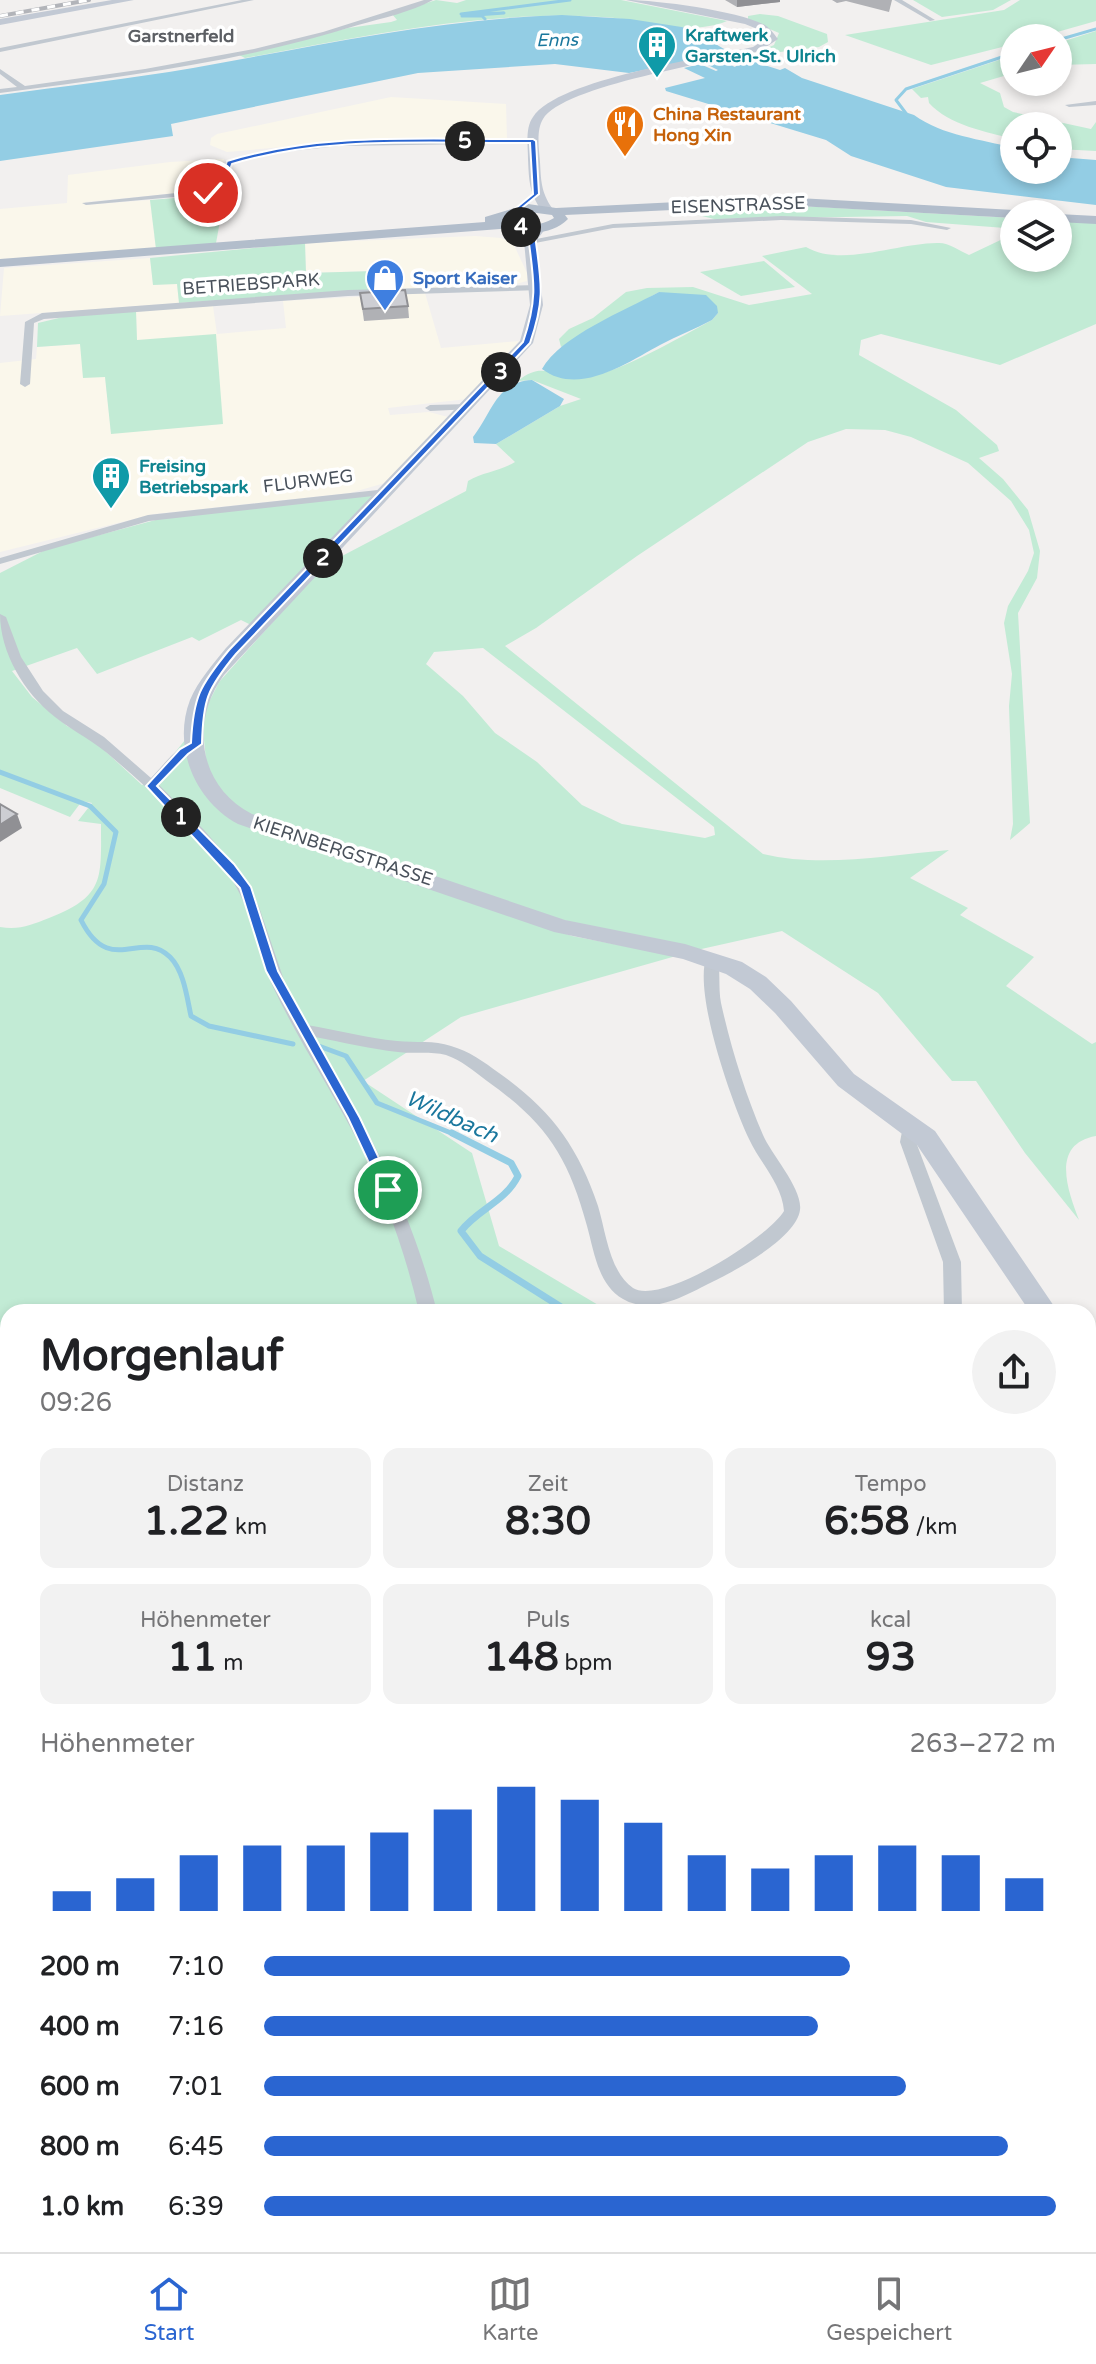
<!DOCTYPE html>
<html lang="de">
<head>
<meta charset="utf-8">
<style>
  body { margin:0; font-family:"Varela Round",sans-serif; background:#f2f2f2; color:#202124; height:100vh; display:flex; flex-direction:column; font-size:30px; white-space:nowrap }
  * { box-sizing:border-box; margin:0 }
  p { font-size:26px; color:#757577 }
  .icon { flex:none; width:44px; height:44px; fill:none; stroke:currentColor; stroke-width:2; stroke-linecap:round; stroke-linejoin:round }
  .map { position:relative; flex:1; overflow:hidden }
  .details { position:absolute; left:0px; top:1304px; width:1096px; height:948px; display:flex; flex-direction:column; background:#fff; border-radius:24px 24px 0 0; box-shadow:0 4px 12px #0003 }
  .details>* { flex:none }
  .needle { width:52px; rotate:55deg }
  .controls { position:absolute; left:1000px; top:24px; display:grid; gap:16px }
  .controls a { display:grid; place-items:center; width:72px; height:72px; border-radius:50%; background:#fff; box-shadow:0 4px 12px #0003; font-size:40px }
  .pin { position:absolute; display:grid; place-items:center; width:68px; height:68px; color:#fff; margin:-34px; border:4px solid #fff; border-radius:50%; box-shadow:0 2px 8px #0007 }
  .km { position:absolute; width:40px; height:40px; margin:-20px; border-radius:50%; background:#222; color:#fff; font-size:22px; line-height:40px; text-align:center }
  .round { display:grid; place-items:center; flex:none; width:84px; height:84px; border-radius:42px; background:#f2f2f2 }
  .head { display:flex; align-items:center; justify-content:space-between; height:136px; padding:0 40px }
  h1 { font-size:44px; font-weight:700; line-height:60px }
  .figures { display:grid; grid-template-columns:repeat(3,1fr); gap:12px; height:136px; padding:8px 40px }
  .figures div { display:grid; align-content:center; border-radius:16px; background:#f2f2f2; text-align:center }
  .figures b { font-size:40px; font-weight:700 }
  .figures small { font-size:22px; font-weight:400 }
  .figures p { font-size:22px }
  .chart { height:224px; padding:16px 40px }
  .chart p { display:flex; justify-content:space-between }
  .chart svg { width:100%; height:144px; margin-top:8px; stroke:#2a65d1; stroke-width:6 }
  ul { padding:0 40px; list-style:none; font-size:26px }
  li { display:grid; grid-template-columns:128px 96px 1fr; align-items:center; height:60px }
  li i { height:20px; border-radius:10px; background:#2a65d1 }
  .menu { display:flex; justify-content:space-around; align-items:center; height:112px; border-top:2px solid #e0e0e0; background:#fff; font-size:22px; color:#757577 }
  .menu a { display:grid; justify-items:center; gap:4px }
  .menu .on { color:#2a65d1 }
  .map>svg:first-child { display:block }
  .commercial { fill:#faf7eb }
  .green { fill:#c2ebd5; fill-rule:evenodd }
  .water { fill:#93cde4 }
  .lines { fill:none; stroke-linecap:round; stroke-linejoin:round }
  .stream-far3 { stroke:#93cde4; stroke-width:3 }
  .stream-far2 { stroke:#93cde4; stroke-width:5 }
  .stream-far1 { stroke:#93cde4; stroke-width:7 }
  .stream { stroke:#93cde4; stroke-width:9 }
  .street { fill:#c1c8d0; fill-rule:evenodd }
  .secondary { fill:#c2c9d4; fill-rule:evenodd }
  .primary { fill:#b2bdcb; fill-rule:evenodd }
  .rail-casing { stroke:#b2b4b9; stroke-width:4 }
  .rail { stroke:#fff; stroke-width:3; stroke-dasharray:8; stroke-linecap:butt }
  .wall { fill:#b0b1b5 }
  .shaded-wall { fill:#909094 }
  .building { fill:#cdced3; stroke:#909094; stroke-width:2 }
  .route { fill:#2a65d1; stroke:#fff; stroke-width:2 }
  .labels { text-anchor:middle; stroke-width:7; stroke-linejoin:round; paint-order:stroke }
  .far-culture-label { font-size:18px; font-weight:bold; fill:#0d838f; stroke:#fff; text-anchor:start }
  .far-neighbourhood-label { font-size:18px; font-weight:bold; fill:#5c5f64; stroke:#fff }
  .far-water-label { font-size:18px; font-style:italic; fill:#1a779d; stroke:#fff }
  .far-food-label { font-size:18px; font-weight:bold; fill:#c56008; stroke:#fff; text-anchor:start }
  .far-street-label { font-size:18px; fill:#49515b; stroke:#fff }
  .far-shop-label { font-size:18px; font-weight:bold; fill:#366cbe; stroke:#fff; text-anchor:start }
  .water-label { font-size:22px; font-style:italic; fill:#1a779d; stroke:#fff }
</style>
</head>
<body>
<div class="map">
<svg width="1096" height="2252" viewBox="0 0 1096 2252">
  <rect width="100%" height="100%" fill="#f2f0ef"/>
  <g class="commercial">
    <path d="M391,97L506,104L507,139L349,141L227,152L210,145L211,138L217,134Z"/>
    <path d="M224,159L216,186L210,190L85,202V205L150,200L156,249L0,259V209L67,203L68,175L170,162Z"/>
    <path d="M475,236L501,238L513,243L528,275L527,281L512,285L379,290L375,271L306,273L305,243Z"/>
    <path d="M150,258L153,285L177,283L179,303L0,316L4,268Z"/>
    <path d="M425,293L441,348L519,341L467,399L388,408L390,415L429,412L448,417L385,483L350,493L154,514L0,552V363L36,359L37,347L80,344L105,376L111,433L222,424L137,340L136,311L213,306L217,334L286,328L283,301Z"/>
  </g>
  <g class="green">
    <path d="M436,0L457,3L466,0H621L727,21C689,37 643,19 602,17C481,10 363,37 245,58L239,55L348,28L391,22L397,20L392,14Z"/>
    <path d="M913,0H1011L993,10L942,17Z"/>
    <path d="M1020,0H1096V21L1036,38H1014V44L931,65L845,35L1004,10Z"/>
    <path d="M760,14L778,16L827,34L828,42L819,47L765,54L763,50L774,45L779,33L748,20V16Z"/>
    <path d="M1096,31V64L1058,65V43Z"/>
    <path d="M1014,55V73L980,83L1000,93L1004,107L1013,112L1091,129L1096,122V151L1058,149V126H1014V139C986,132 949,125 929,103L928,97L921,98L912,89Z"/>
    <path d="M225,194L216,243L156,249L150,200Z"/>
    <path d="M765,204L1014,218V258H1058V221L1096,223V324L1000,365L881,334L861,340L859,355L956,410L997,445L999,451L979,458L1003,479L1028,510L1040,551L1037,578L1018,613L1030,823L1010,840L1013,824L1009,706L1012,674L1004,623L1008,606L1028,571L1034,553L1029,530L1011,501L968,463L911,437L885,430L846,429L808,442L637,556L536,628L505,646L763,854C822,868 888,855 949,850L910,878L968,908L960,915L1034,957L1006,986L1092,1044L1096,1042V1136C1050,1144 1068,1191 1079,1220L1025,1153L976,1081H952L878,993L782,931L697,950L602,931L553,917L239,811L217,793L206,760L203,730L206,708L219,682L323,566L466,491L468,481C483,472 500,471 515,462L496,444L560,406L581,399L532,380L518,381C546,358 555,382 587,377C621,372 680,337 712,320L718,313L659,292L561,347L559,339L569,329L593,318L626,292L647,288L693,287L749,305L812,294L762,256L806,247C841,268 901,242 939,243C949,243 960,251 969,255L1009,236L1010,232L1005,228L926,222L907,216L714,219L698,215L721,209ZM483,648L714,827L715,835L705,838L622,824L582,805L537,762L495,733L463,696L426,664L434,652Z"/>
    <path d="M305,243L306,273L375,271L379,290L179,303L177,284L153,285L150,258Z"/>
    <path d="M764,261L795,287L741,296L700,272Z"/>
    <path d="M136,311L137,340L216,334L223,424L111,434L105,377L83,378L80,344L37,347L38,323L63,317Z"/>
    <path d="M372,495L375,498L251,625L241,620L199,641L192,637L97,674L77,648L12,671L32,697L67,726L91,738L142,785L153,780L189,735L216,805L572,936L676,956L461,1017L363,1081L472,1153L499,1246L610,1312H8V2021L0,2025V927C20,930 31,925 49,918C105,896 101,879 101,824L78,821L92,803L82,801L70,817L0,788V573L47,549L163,518Z"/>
    <path d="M1088,1374L1096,1383V1954L1088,1950Z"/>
    <path d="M144,2244H331L326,2252H140Z"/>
  </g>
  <g class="water">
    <path d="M562,15L630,19L688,28L731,53L629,73L555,64L418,73L171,124L173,136L0,161V95C64,86 129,79 193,68C316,46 437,19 562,15Z"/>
    <path d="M737,56L780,70L785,68L802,78L914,115C943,136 981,139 1014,148V170H1058V157L1096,160V205L946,187L851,156L826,140L666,91L665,88L705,78L684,68L700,64L716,71L718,70L704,63L719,60L735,67L737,65L723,59Z"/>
    <path d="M659,292L706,295L717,306L718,313L712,320C695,329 677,336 660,345C628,362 579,397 542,369C560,336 626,310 659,292Z"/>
    <path d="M532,380L564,399L560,406L496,444L474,443L473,437C492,413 496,382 532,380Z"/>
  </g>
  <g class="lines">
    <g class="stream-far3">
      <path d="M485,19L482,16H462L504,13L461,14L570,0"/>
      <path d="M1058,40L1096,29"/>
      <path d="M908,116L896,100L906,89L1014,53"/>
    </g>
    <g class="stream-far2">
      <path d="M0,772L90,806L116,832L104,884L81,920C110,978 141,928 170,957C184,971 187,998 191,1016L209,1026L293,1044"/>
      <path d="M316,1045L346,1056L377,1103L456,1135"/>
    </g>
    <path class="stream-far1" d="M452,1133L511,1163L518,1176C505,1202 478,1209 461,1231L480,1256L569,1312"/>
    <path class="stream" d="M391,2252L395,2244"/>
    <g class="street">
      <path d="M242,0H254L0,52V48Z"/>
      <path d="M424,0H433C411,12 383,18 358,25C242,62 121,77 0,93V89L17,87L0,74V69L25,86L145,69L254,49L323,32Z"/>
      <path d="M894,0H902L935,20L930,21Z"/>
      <path d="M1096,101V105L1069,107L1065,105Z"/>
      <path d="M533,139L536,143L339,146L266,154L232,164L224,188L219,193L86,205L82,203L214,189L226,161C324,132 432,140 533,139Z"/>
      <path d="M781,216L911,220L951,228L947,230L911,224L781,220L613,228L530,244L526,241L613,224Z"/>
      <path d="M538,285L541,286V290L348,296L44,319L34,323L30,384L25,387L20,384L25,322L42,313L348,290Z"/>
      <path d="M469,404L472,405V409L430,411L425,408L430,405Z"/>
      <path d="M387,489L391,490V494L149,521L0,564V558L148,515Z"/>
      <path d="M0,614L6,617L21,657L43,691L63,711L104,737L151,778C165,764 180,740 201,741V747L189,754L159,785L204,830L244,876L259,907L285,983L307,1025C337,1030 367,1038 397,1041C416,1043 434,1040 451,1046C469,1051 484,1062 499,1073C550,1109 578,1146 598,1206C606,1232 609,1271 633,1288C661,1306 769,1237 784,1211C782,1184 760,1163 749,1139C732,1103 692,991 707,955H717C721,966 718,988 721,1003C731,1048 745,1093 763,1135C771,1154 803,1189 800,1210C796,1239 733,1272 708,1284C683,1297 650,1315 623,1299C598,1285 594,1251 587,1226C568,1156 546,1123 487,1081C474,1071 461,1060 446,1055C431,1051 414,1054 398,1052C370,1049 342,1042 315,1037C367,1127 412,1210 437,1312H419C405,1251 384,1192 355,1136C329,1086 297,1038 273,987C255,949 252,904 225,870C192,829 153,792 114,759C96,742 74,732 55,717C24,693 0,652 0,614Z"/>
      <path d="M910,1119L916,1121L918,1125L916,1142L961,1262L962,1312H944L943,1262L900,1142L904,1121Z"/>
      <path d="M332,2244H360L357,2252H329Z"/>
    </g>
    <g class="secondary">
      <path d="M112,0H134L0,25V19Z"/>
      <path d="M626,0C658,0 738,11 765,25C771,29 774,34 778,39L760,51C718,61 562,86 543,119C536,130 539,149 540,162C541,180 541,192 552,208L542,211C529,193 529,180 528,159C528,146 525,128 533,117C558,79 705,58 753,47L767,38L762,31L745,24Z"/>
      <path d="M536,225L546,228L536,241L543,305L533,343L224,675C189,722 199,787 252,814L565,920L685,944L742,962L766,977L791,1001L854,1074L935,1131L1058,1312H1030L917,1145L838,1086L775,1013L750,989L726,974L683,959L554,932L238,824C195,801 172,747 190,700C198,681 213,664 226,648L520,341L530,305L524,241L527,232Z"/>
      <path d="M1088,1353L1096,1356V1386L1088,1383Z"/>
    </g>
    <g class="primary">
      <path d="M780,197L1014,210L1021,214H1014V218L780,205L565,215L568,219C553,234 531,235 512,228L0,267V259L485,222V217L528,204L556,208ZM529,212L552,215L554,218C541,226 526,228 514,217Z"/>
      <path d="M1058,214L1096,216V224L1058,222Z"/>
    </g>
    <defs>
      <path id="rail" d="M0,16L89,0"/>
    </defs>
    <use href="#rail" class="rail-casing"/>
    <use href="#rail" class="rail"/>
  </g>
  <g class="wall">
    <path d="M725,0H780V2L737,7Z"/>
    <path d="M832,0H892L889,12L846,1L837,3Z"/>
    <path d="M360,293L408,306L409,318L364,321Z"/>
  </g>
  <g class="shaded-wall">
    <path d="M737,0H780V2L737,7Z"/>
    <path d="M17,814L22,828L0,842V825Z"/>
  </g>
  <g class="building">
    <path d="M405,290L408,306L363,309L360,293Z"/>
    <path d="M0,804L17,814L0,825Z"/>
  </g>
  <path class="route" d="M533,139L536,141L539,194L511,217L535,235C541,281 546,298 530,343L236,654C207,689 203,700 202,744L188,754L157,786L234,864L251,887L278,971L360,1118L394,1190L388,1195L383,1193L348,1118L266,971L240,888L146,786L180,749L191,743C193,697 200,685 229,650L523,342C538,298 534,281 528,236L507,223L505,217L533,194L530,143C432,144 326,135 232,164L223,189L208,195L205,193L218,187L227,161C324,131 432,140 533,139Z"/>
  <defs>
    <symbol id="building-pin" viewBox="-11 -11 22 30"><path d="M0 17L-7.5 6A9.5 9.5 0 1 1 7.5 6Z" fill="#0f9aa8" stroke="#fff"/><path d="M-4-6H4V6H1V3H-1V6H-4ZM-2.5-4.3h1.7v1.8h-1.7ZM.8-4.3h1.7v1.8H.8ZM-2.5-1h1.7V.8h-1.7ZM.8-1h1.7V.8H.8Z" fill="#fff"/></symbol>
    <symbol id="restaurant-pin" viewBox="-11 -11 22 30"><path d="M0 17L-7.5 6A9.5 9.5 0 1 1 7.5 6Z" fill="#e8710a" stroke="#fff"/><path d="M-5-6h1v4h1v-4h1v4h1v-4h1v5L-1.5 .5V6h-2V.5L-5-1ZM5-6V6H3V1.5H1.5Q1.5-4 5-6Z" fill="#fff"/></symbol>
    <symbol id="shop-pin" viewBox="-11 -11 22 30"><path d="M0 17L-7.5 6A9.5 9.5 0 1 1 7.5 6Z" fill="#3f7fe0" stroke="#fff"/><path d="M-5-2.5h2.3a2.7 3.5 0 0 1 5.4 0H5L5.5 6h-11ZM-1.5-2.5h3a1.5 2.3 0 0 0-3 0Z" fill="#fff"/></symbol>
  </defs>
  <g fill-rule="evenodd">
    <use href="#building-pin" x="635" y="23" width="44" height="60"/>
    <use href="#restaurant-pin" x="603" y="102" width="44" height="60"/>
    <use href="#shop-pin" x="363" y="256" width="44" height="60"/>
    <use href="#building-pin" x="89" y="454" width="44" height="60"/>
  </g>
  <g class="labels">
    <g class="far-culture-label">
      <text x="685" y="41">Kraftwerk<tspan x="685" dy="21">Garsten-St. Ulrich</tspan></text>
      <text x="139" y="472">Freising<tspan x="139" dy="21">Betriebspark</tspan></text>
    </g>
    <g class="far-neighbourhood-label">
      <text x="181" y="42">Garstnerfeld</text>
    </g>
    <g class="far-water-label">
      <text transform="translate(557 40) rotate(-1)" y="6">Enns</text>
    </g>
    <g class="far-food-label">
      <text x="653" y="120">China Restaurant<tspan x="653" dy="21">Hong Xin</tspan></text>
    </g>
    <g class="far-street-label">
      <text transform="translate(738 205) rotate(-2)" y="6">EISENSTRASSE</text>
      <text transform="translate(251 284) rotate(-4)" y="6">BETRIEBSPARK</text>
      <text transform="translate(308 481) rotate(-7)" y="6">FLURWEG</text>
      <text transform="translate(343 851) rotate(18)" y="6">KIERNBERGSTRASSE</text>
    </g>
    <g class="far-shop-label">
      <text x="413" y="284">Sport Kaiser</text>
    </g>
    <g class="water-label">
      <text transform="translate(452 1116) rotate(24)" y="8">Wildbach</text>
    </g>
  </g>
</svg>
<div class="controls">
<a><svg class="needle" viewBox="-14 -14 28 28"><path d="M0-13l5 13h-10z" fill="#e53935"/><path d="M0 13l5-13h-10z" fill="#757577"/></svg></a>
<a><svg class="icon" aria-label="locate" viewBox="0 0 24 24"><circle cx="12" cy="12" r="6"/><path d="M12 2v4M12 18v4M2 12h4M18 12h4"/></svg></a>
<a><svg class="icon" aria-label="layers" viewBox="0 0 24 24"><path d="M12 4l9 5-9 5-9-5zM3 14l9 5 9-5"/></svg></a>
</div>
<div class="pin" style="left:388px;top:1190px;background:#1e9e55"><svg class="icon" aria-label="arrive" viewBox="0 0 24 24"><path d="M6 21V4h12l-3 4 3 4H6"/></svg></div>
<div class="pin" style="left:208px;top:193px;background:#d93025"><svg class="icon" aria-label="check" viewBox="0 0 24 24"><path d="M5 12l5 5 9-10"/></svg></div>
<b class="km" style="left:181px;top:817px">1</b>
<b class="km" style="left:323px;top:558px">2</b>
<b class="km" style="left:501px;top:372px">3</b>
<b class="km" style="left:521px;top:227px">4</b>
<b class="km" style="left:465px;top:141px">5</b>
<section class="details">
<div class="head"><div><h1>Morgenlauf</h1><p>09:26</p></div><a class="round"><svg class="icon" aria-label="share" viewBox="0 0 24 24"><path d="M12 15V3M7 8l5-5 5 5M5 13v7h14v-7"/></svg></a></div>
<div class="figures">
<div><p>Distanz</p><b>1.22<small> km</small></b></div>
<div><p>Zeit</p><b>8:30</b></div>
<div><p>Tempo</p><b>6:58<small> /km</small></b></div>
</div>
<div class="figures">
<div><p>Höhenmeter</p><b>11<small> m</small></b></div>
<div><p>Puls</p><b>148<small> bpm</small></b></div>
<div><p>kcal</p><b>93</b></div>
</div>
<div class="chart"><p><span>Höhenmeter</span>263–272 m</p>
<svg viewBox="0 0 160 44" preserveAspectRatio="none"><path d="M5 44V38M15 44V34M25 44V27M35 44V24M45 44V24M55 44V20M65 44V13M75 44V6M85 44V10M95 44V17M105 44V27M115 44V31M125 44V27M135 44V24M145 44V27M155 44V34"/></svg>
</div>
<ul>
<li><b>200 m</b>7:10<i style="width:74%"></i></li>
<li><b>400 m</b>7:16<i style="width:70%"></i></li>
<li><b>600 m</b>7:01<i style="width:81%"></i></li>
<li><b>800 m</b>6:45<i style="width:94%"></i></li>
<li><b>1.0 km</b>6:39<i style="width:100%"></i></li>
</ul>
</section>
</div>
<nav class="menu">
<a class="on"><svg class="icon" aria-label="home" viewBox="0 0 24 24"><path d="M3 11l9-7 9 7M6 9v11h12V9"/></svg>Start</a>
<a><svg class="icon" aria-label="map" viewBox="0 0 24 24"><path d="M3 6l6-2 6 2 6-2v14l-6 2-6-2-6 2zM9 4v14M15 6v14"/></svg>Karte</a>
<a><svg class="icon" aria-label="saved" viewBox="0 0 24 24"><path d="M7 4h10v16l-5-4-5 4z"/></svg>Gespeichert</a>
</nav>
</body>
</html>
